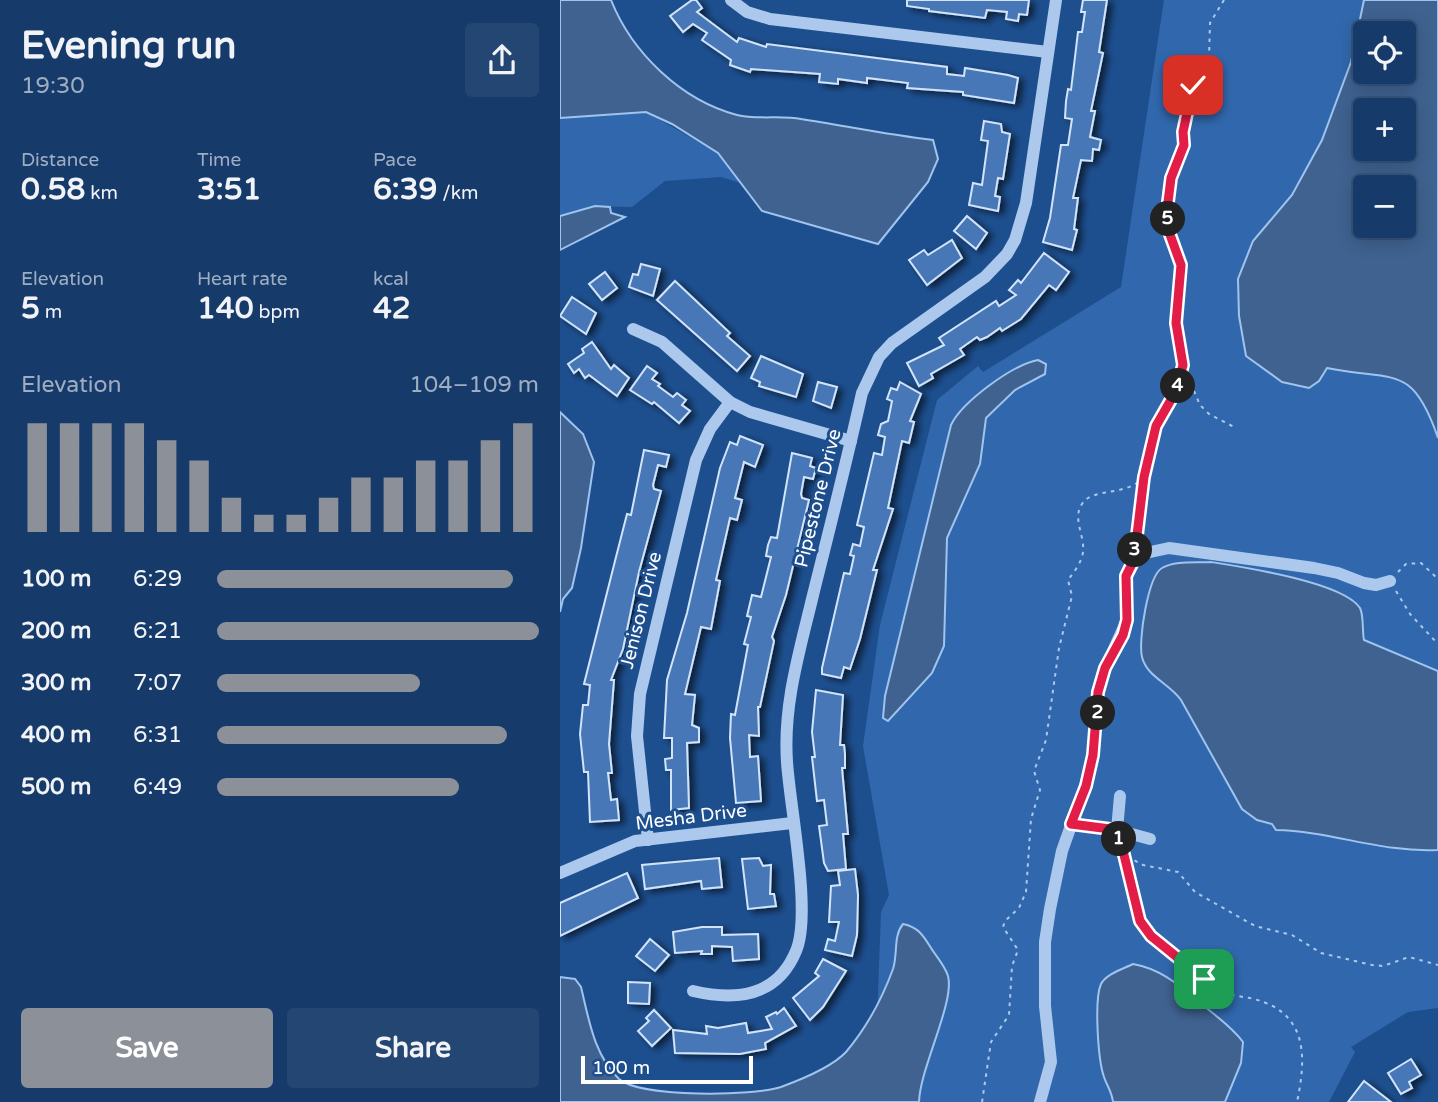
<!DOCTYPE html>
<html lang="en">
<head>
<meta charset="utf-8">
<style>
  body { margin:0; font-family:"Varela Round",sans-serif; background:#234673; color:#f1f3f6; height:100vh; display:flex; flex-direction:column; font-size:26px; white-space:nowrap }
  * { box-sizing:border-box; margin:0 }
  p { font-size:23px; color:#9eadc1 }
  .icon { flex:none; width:38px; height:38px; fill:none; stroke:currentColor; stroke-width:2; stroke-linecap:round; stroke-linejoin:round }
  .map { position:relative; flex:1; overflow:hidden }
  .sheet { display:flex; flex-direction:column; background:#163b6b; width:560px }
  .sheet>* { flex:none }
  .buttons { position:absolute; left:793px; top:21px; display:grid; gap:14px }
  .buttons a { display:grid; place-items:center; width:63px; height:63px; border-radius:7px; background:#163b6b; box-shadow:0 4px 18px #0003,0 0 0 2px #35557e; font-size:35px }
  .scale { position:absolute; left:21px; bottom:18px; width:172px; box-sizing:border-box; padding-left:7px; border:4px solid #fff; border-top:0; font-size:19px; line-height:24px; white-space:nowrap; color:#fff; -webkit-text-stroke:5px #1d4f8f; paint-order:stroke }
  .pin { position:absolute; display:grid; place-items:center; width:60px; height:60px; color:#fff; margin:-30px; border-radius:14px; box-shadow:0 4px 10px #0006 }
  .km { position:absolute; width:35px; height:35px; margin:-18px; border-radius:50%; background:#222; color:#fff; font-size:19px; line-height:35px; text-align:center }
  .round { display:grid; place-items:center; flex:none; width:74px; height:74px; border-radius:7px; background:#234673 }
  .overview { display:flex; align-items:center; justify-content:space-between; height:119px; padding:0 21px }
  h1 { font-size:38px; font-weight:700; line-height:52px }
  .metrics { display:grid; grid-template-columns:repeat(3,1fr); gap:10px; height:119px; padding:7px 21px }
  .metrics div { display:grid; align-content:center }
  .metrics b { font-size:30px; font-weight:700 }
  .metrics small { font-size:19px; font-weight:400 }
  .metrics p { font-size:19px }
  .chart { height:196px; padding:14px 21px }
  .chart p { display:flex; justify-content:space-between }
  .chart svg { width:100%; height:126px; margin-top:7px; stroke:#8c9099; stroke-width:6 }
  .action { display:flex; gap:14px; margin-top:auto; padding:14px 21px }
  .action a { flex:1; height:80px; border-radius:7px; background:#8c9099; color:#fff; font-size:28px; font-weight:700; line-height:80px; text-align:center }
  .action a+a { background:#234673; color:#f1f3f6 }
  ul { padding:0 21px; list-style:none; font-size:23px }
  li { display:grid; grid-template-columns:112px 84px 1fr; align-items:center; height:52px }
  li i { height:18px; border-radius:9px; background:#8c9099 }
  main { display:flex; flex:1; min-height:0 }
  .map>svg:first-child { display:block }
  .green { fill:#3168ad; fill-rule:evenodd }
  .water { fill:#3f6290; stroke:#9fc4ef; stroke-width:2; fill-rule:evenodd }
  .building { fill:#4677b7; stroke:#d2e4fa; stroke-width:2; filter:url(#shadow) }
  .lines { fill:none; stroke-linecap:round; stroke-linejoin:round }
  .path { stroke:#acc9ed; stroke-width:2; stroke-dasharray:3.5 5; stroke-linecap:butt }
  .minor { stroke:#acc9ed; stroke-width:12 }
  .route-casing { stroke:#fff; stroke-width:14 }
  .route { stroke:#e11d48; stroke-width:9 }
  .labels { text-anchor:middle; stroke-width:6; stroke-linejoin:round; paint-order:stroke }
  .street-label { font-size:19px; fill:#fff; stroke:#1d4f8f }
</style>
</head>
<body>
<main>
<section class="sheet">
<div class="overview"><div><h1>Evening run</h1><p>19:30</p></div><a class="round"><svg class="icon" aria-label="share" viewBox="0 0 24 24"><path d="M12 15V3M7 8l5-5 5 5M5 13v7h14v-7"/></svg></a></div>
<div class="metrics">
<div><p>Distance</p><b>0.58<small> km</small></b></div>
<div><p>Time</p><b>3:51</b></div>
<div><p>Pace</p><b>6:39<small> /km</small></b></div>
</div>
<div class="metrics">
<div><p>Elevation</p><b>5<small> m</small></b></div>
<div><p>Heart rate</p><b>140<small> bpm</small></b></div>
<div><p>kcal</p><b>42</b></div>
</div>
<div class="chart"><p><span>Elevation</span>104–109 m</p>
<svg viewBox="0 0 160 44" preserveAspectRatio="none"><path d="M5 44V6M15 44V6M25 44V6M35 44V6M45 44V12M55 44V19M65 44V32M75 44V38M85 44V38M95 44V32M105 44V25M115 44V25M125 44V19M135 44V19M145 44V12M155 44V6"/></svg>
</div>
<ul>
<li><b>100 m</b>6:29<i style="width:92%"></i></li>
<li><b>200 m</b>6:21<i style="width:100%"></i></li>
<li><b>300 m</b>7:07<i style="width:63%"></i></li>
<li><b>400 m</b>6:31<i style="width:90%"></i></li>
<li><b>500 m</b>6:49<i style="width:75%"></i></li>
</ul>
<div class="action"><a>Save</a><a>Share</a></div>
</section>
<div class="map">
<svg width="878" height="1102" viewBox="0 0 878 1102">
  <defs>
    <filter id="shadow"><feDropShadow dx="5" dy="3" stdDeviation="3.5" flood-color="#0009"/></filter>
  </defs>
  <rect width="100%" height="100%" fill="#1d4f8f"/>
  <g class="green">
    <path d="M604,0H878V1008L848,1012L791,1047L795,1052L769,1102H314L321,912L329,895L303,746L320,625L377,400L418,366L423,372L561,287ZM805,33H844V72H805ZM805,110H844V149H805ZM805,187H844V226H805Z"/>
    <path d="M60,112H86L158,153L181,183L161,177L105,181L72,207L35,206L0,216V118Z"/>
  </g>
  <g class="water">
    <path d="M0,0H51C72,53 121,100 177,115C197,120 221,115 241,119C286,126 329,135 373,140L378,159L368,182L318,244L202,211L158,153L112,124L86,112L0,118Z"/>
    <path d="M804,0H878V438C852,362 834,382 767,368L759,381L749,388L722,382L686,356L679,316L678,279L693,241L732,195L762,140L791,62ZM805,33H844V72H805ZM805,110H844V149H805ZM805,187H844V226H805Z"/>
    <path d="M35,206L50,207L51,213L65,217L0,250V216Z"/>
    <path d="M478,360L486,364L485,374L455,390L426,418L420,464L387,538L384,646L372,673L328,721L323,718L325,696L391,425C402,402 452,365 478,360Z"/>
    <path d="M0,412L23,434L34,462L21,548L12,588L3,599L0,612Z"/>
    <path d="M651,562C683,567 783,582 800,608C804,616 802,631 804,640L878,671V850C822,853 771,831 716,830L712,824L697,820L682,809L621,700C609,683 587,677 582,657C578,641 588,576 602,568C615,560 637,563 651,562Z"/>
    <path d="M343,924C358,927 363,935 371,948C376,956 385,966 388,976C395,1002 360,1068 359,1102H0V977L15,979L21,987C29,1020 34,1055 59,1079C81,1098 194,1096 221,1087C240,1080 272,1067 286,1052C307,1027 322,999 333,969C338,954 333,936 343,924Z"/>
    <path d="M573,964C602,969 621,987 643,1005C658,1018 671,1026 683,1042L681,1063L665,1102H553C552,1092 547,1086 544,1077C538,1060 534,1000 541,984C546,974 563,969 573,964Z"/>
  </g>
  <g class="building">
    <path d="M132,0H136L142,8L137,12L177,42L179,38L206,47L207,44L387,67V74L404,76L405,68L448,75L458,78L454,103L403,95V92L347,88L348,83L307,78V83L278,79V84L259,82L260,74L191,69L190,72L170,65L171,60L142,40L147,33L133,24L123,32L110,16Z"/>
    <path d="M347,0H469L467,15L459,14L458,21L446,19L447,12L427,10L425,18L369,11V9L347,6Z"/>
    <path d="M523,0H547L539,52L543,53L531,111H535L530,137L541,140L539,150L533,149L532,161L521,160L513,198H518L514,229L517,230L512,250L483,242L490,218L501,145H508L512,119L505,118L506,101L508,89L511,90L518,32H522L525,12H521Z"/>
    <path d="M424,121L441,124L442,132L450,134L443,179L438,178L435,196L440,197L438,211L409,205L413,183L422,185L428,141L421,140Z"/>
    <path d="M407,216L427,233L416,249L394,231Z"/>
    <path d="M392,240L402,258L367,285L349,260L364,250L368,255Z"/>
    <path d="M484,253L509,272L496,290L489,285L461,319L442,331L440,328L427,337L420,340L417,337L400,349L404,355L371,374L373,378L359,386L347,363L384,345L379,338L436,301L439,306L456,295L449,290L458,280L461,283Z"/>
    <path d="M81,264L100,269L93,296L69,287L73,274L78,275Z"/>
    <path d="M45,272L57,288L42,300L29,284Z"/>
    <path d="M115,281L170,333L167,336L190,356L177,371L97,300Z"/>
    <path d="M12,297L36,313L26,334L0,316Z"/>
    <path d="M32,342L51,369L54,365L69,378L57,396L29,375L25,378L19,369L14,373L8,364L24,353L22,349Z"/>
    <path d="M201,356L243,374L236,397L199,386L200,382L191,378Z"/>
    <path d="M87,366L97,373L92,379L100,384L98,386L113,397L117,393L126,400L122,405L130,411L119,423L94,402L92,404L70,390Z"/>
    <path d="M258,382L277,387L271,408L253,401Z"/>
    <path d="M340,382L361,394L350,421L354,422L349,443L342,441L328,508L333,509L313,570H317L300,639L290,669L284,667L281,678L262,674V668L284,573L290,574L294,556L290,555L293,544L300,546L304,527L297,525L314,453L322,455L325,437L318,435L321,424L328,421L332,401L327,399L331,388L337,390Z"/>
    <path d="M180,436L203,445L195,467L184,462L175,498L182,500L177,520L170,518L156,580L160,581L151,629L141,627L125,694L135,695L132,725L139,728V742L127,743L129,808L111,810V770H106L105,759L112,758V738H104L107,680L127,613L160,468L170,442L177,445Z"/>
    <path d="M84,450L109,455L106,467L98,465L93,485L94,489L101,491L79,572L63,649L51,680H54L49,744L52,773H48L51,800L57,799L59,820L30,822L28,772H24L20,734L23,705H28L30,685L24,684L56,557L67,514L71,515Z"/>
    <path d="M232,453L252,458L250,466L256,468L253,479L244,477L241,494L242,498L249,500L226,595L212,637L214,641L200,707H198L199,736L189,735L190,757L198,756L201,801L176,803L170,738L171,714L175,715L188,645L184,644L191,617L187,616L192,595L201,597L211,557L206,556L208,545L211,537L217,538Z"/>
    <path d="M256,690L283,695L280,745H284L285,754V768H282L288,834H283L286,869L268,871L264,863L259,826L267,825L264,800L257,801L252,757H255L252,732Z"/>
    <path d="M159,858L162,887L142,889L141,881L85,889L82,865Z"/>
    <path d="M199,858L203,866L211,865L210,894H214L216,906L188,909L182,859Z"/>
    <path d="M295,869L298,895L297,935L292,956L265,950L268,939L275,941L279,922H269L271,886L280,885L278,871Z"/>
    <path d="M67,873L78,898L0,936V903Z"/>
    <path d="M142,927H162V935L198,934L199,959L173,961L172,947L152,946V954H141L142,951L115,953L113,932Z"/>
    <path d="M90,939L109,955L95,971L76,956Z"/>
    <path d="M263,959L286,971L263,1007L250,1020L233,998L259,976L255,973Z"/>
    <path d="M68,982L90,983L89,1004L68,1003Z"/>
    <path d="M224,1008L236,1026L205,1043L206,1049L180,1054L115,1053L113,1030L147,1034L146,1026L158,1028L186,1023L188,1033L212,1029L206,1017L216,1012L217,1014Z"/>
    <path d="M94,1010L111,1028L92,1046L78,1031L89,1021L86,1018Z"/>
    <path d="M851,1059L861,1075L849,1082L852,1088L841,1094L828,1073Z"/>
    <path d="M804,1081L831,1102H788Z"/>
  </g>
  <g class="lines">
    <g class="path">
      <path d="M664,0L650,23L649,58L630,91L624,145L611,178L608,229L621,265L616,323L623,365L640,405L649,414L676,428"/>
      <path d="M576,541C581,504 583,462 596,427C606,403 616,393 622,366"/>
      <path d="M838,572L846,564L861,563L878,579"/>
      <path d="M836,591L850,614L878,644"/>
      <path d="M560,842L563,854L583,865L618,872L635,892L695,926L732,935L761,953L812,965L823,966L849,957L878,965"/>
      <path d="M563,855C570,881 572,916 591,936C603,950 641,980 657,990C668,996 682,996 694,999C747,1013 747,1055 737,1102"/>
      <path d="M422,1102L431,1042L449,1015L452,966L458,950L443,927L445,921L459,908L466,892L471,819L480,790L474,771L486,740L499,648L512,596L508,580C514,572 522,562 523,552C525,536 512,518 522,504C533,487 566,497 584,477"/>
    </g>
    <g class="minor">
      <path d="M171,0L187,12L210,19L488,52"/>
      <path d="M73,329L102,342L170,402L190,412L291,441"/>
      <path d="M511,824L557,830L590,839"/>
      <path d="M557,830L560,796"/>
      <path d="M88,840L77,736L80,694L136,460L150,429L170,402"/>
      <path d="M0,873L75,841L232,823"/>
      <path d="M133,991C176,1001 217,997 236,951C252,914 230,808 227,762C223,704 240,650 253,595C270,527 287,460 302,393L319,357L332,343L425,277L447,254L455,240L466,203L496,0"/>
      <path d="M480,1102L491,1062L485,1006V942L490,909L502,851L525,786L533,756L538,692L545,669L567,620L566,577L574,560L581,554L609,548L754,568L778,573L804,583L816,585L830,581"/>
    </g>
  </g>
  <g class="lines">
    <defs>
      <path id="route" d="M633,85L623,132L624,145L611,178L608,202V229L621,265L616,323L623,365L616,391L596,426L584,477L574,560L566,576L567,620L563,635L545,668L538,692L533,755L526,786L511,824L558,830L580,921L591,936L644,979"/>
    </defs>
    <use href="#route" class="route-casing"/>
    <use href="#route" class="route"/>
  </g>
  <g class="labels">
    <g class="street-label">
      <text transform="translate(257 498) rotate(-76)" y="7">Pipestone Drive</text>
      <text transform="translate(80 610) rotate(-76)" y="7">Jenison Drive</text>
      <text transform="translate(131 816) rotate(-7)" y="7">Mesha Drive</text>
    </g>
  </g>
</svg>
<div class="buttons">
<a><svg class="icon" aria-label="locate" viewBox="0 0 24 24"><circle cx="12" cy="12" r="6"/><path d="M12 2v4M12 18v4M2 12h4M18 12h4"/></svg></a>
<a>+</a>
<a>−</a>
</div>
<div class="scale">100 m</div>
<div class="pin" style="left:644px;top:979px;background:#1e9e55"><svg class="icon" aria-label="arrive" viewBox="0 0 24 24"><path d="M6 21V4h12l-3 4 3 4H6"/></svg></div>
<div class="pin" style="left:633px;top:85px;background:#d93025"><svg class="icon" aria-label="check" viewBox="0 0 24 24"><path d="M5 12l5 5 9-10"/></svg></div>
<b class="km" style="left:559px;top:839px">1</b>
<b class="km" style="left:538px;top:713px">2</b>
<b class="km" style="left:575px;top:550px">3</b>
<b class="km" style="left:618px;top:386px">4</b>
<b class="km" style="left:608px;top:219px">5</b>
</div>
</main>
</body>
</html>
